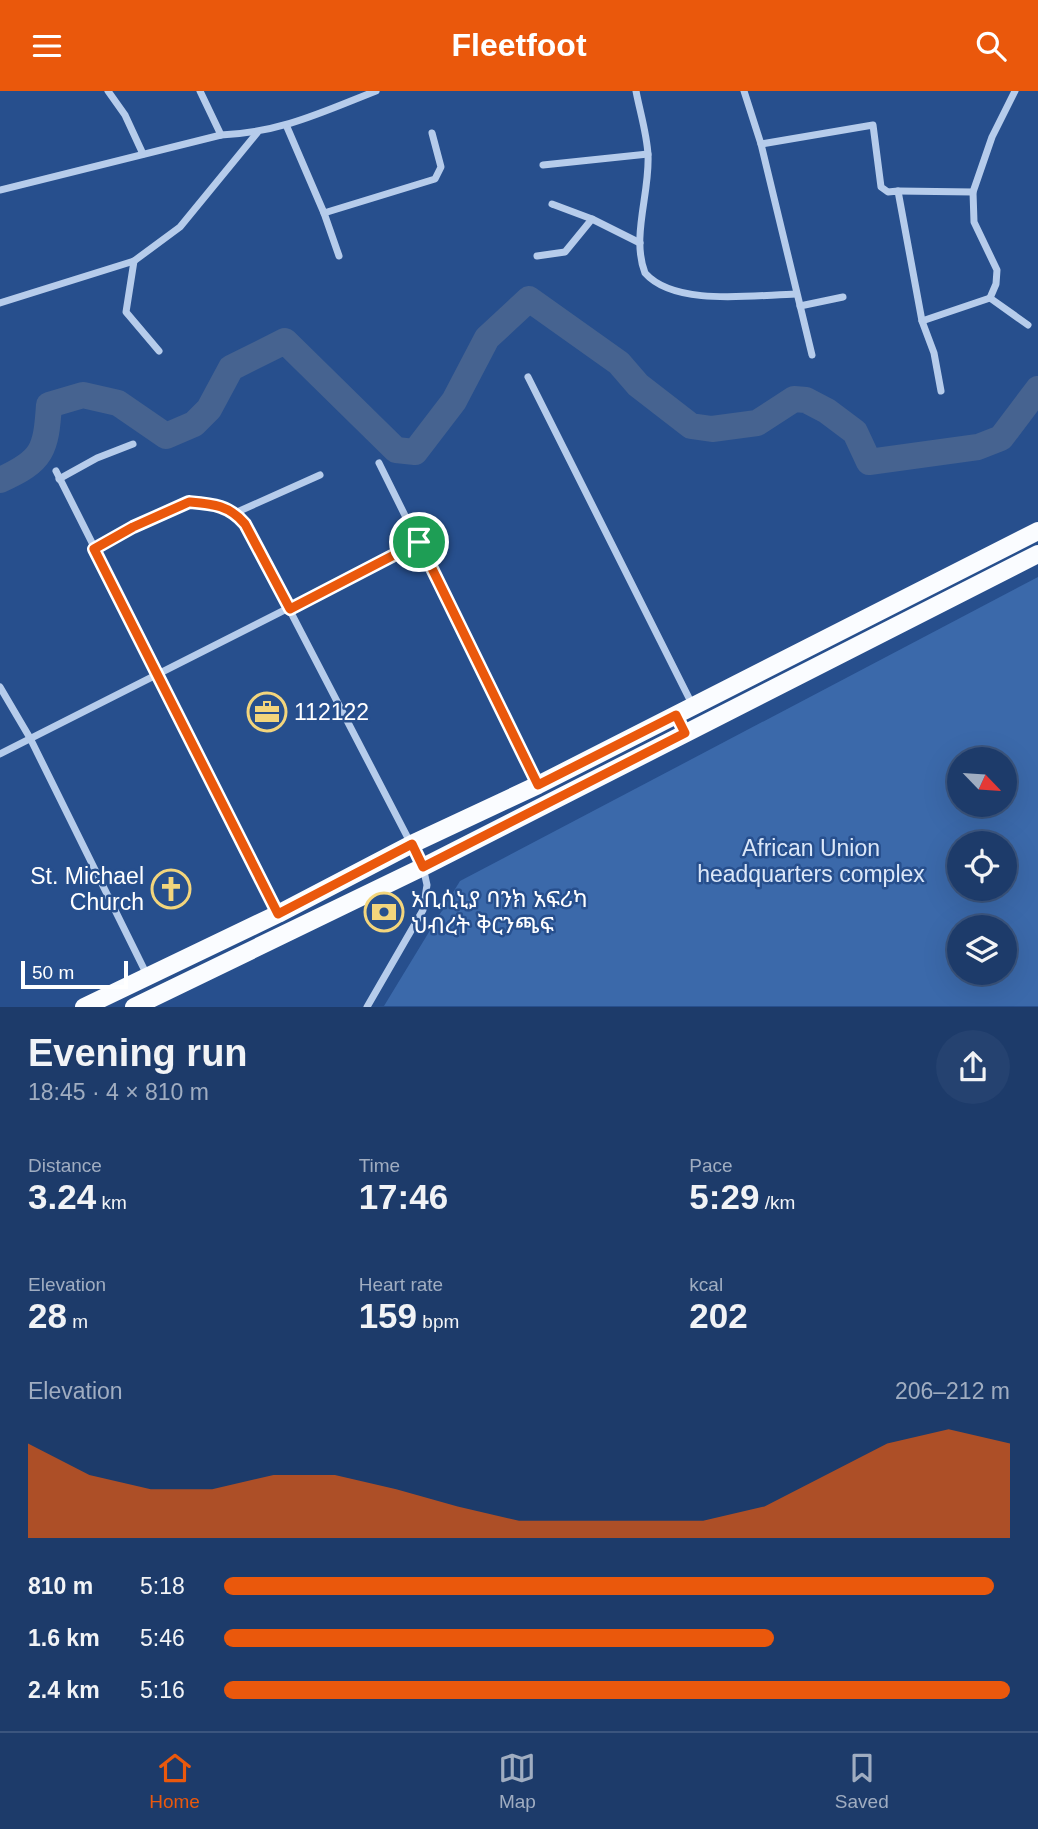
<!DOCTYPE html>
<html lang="en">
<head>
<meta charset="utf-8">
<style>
  body { margin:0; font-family:Helvetica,"Noto Sans Ethiopic",sans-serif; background:#254270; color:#f1f3f6; height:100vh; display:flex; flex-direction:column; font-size:26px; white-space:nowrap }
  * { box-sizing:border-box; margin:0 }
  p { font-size:23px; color:#a0adc1 }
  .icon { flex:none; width:38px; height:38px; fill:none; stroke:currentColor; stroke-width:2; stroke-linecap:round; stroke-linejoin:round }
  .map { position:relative; height:916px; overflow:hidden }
  .drawer { display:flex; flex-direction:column; background:#1d3b6a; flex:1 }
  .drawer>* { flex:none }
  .needle { width:46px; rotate:115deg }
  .tools { position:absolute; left:947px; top:656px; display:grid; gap:14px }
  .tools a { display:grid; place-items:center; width:70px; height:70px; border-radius:50%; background:#1d3b6a; box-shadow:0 7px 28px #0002,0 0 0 2px #3b557e; font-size:35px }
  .scale { position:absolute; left:21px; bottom:18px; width:107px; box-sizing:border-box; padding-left:7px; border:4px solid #fff; border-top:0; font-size:19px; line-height:24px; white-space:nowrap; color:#fff; -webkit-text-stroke:5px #274f8d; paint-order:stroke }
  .pin { position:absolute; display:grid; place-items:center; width:60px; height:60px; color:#fff; margin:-30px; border:4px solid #fff; border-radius:50%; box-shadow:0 2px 7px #0007 }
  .round { display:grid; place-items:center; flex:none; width:74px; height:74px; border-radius:37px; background:#254270 }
  .overview { display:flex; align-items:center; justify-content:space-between; height:119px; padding:0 28px }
  h1 { font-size:38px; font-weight:600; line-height:52px }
  .figures { display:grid; grid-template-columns:repeat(3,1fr); gap:10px; height:119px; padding:7px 28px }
  .figures div { display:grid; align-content:center }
  .figures b { font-size:35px; font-weight:600 }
  .figures small { font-size:19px; font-weight:400 }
  .figures p { font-size:19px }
  .chart { height:196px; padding:14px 28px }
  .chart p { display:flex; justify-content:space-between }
  .chart svg { width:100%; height:126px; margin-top:7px; fill:#ea580c; opacity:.7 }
  ul { padding:0 28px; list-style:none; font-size:23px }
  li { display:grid; grid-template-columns:112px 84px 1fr; align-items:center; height:52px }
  li i { height:18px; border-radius:9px; background:#ea580c }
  header { display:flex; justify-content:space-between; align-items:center; height:91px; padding:0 28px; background:#ea580c; color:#fff; font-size:32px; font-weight:600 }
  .menu { display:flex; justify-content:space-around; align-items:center; height:98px; border-top:2px solid #3b557e; background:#1d3b6a; font-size:19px; color:#a0adc1 }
  .menu a { display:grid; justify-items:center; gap:4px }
  .menu .current { color:#ea580c }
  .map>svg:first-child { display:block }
  .green { fill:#3b69aa; fill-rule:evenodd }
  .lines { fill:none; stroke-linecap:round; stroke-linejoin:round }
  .river { stroke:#466390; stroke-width:26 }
  .minor { stroke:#b6cceb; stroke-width:7 }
  .primary { stroke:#fafcff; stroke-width:18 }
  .route-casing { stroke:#fff; stroke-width:14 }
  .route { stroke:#ea580c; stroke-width:9 }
  .labels { text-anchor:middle; stroke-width:5; stroke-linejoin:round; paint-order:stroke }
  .poi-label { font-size:23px; fill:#fff; stroke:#274f8d; text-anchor:start }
  .park-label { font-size:23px; fill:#dbe7f8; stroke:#274f8d }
</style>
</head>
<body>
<header><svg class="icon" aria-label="menu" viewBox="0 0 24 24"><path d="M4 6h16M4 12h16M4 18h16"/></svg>Fleetfoot<svg class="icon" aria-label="search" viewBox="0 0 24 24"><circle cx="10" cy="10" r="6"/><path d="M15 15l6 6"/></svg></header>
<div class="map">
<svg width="1038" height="916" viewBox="0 0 1038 916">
  <rect width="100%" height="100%" fill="#274f8d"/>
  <path class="green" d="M1038,486V915H384L460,790ZM1004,668V714H959V668ZM1004,752V798H959V752ZM1004,836V882H959V836Z"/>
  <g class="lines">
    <path class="river" d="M0,389C43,370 46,359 49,314L83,304L118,312L166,345L194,333L209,318L231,277L285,250L396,359L415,361L454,310L487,247L529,208L619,272L638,294L691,335L712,338L757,332L794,308L806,309L827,320L855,341L869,371L978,356L1001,347L1038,298"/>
    <g class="minor">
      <path d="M108,0L125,24L143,63"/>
      <path d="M200,0L221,44"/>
      <path d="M636,0C640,21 647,43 648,64C650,102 631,146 645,182C675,216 754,204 796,203"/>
      <path d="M744,0L761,53L812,264"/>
      <path d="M1015,0L992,46L973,101L974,131L997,179L996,193L990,207L1028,234"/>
      <path d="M287,36L324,122L435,88L441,76L432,42"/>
      <path d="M761,53L873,34L881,96L888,101L898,100L922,230L934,262L941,300"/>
      <path d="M543,74L648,63"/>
      <path d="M0,99L221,44C282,41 320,22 376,0"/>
      <path d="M898,100L973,101"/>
      <path d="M552,113L592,128"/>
      <path d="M324,122L339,165"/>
      <path d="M537,165L565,161L592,128L640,152"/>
      <path d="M134,170L126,221L159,260"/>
      <path d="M0,212L134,170L180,136L257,42"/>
      <path d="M800,215L843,206"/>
      <path d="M922,230L990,207"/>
      <path d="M528,286L693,615"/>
      <path d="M379,372L538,693"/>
      <path d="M56,380L278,822"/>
      <path d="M59,388L97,367L133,353"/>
      <path d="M235,422L320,384"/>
      <path d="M94,458C138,433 203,384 245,433L423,776L427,794L423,819L367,916"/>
      <path d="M0,596L30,647L148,886"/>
      <path d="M0,663L419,451"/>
    </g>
    <g class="primary">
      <path d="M84,916L278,823L412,753L538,694L1038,440"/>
      <path d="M134,916L423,776L1038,463"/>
    </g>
  </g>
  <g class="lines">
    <defs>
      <path id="route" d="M189,411C213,413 229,414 245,433L290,518L419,451L538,694L676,624L685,642L423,776L412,753L278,823L94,458L133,436Z"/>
    </defs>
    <use href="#route" class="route-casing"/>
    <use href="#route" class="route"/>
  </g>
  <defs>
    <symbol id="office-ring" viewBox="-11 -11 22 22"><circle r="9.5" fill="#274f8d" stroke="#f3d57c" stroke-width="1.5"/><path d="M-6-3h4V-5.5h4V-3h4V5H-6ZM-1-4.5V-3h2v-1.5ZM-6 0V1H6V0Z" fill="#f3d57c"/></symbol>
    <symbol id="church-ring" viewBox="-11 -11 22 22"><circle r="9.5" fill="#274f8d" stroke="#f3d57c" stroke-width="1.5"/><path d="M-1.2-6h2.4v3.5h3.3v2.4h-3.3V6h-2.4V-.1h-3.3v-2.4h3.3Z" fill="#f3d57c"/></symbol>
    <symbol id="bank-ring" viewBox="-11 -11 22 22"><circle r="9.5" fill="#274f8d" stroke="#f3d57c" stroke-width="1.5"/><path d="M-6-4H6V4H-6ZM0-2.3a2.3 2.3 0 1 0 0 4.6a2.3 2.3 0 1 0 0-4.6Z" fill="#f3d57c"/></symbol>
  </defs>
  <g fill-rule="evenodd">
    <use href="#office-ring" x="245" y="599" width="44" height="44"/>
    <use href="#church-ring" x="149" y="776" width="44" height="44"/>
    <use href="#bank-ring" x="362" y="799" width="44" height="44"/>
  </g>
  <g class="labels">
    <g class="poi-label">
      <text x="294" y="629">112122</text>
      <text x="144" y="793" text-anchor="end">St. Michael<tspan x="144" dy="26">Church</tspan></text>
      <text x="411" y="816">አቢሲኒያ ባንክ አፍሪካ<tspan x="411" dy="26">ህብረት ቅርንጫፍ</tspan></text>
    </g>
    <g class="park-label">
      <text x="811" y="765">African Union<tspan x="811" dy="26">headquarters complex</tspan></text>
    </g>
  </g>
</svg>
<div class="tools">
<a><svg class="needle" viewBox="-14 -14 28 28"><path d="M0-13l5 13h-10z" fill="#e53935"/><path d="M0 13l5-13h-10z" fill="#a0adc1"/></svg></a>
<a><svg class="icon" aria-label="locate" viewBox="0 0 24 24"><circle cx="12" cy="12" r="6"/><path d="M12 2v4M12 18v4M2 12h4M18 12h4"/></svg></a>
<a><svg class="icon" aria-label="layers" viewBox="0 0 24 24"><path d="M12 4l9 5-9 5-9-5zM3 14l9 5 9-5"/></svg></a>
</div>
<div class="scale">50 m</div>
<div class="pin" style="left:419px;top:451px;background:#1e9e55"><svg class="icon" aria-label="arrive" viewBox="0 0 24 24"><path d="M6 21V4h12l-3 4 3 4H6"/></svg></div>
</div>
<section class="drawer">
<div class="overview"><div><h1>Evening run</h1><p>18:45 · 4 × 810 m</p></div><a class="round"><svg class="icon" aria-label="share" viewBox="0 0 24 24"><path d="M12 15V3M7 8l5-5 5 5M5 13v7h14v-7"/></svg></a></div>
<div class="figures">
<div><p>Distance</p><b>3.24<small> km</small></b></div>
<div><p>Time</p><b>17:46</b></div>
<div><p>Pace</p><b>5:29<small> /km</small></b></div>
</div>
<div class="figures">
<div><p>Elevation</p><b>28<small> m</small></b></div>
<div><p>Heart rate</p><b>159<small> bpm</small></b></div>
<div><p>kcal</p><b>202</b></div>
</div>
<div class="chart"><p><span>Elevation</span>206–212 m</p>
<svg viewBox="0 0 160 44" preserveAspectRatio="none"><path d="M0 44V11L10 22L20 27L30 27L40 22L50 22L60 27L70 33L80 38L90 38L100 38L110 38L120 33L130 22L140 11L150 6L160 11V44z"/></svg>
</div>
<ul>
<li><b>810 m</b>5:18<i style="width:98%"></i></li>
<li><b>1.6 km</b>5:46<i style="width:70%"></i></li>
<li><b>2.4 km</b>5:16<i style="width:100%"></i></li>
</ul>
</section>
<nav class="menu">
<a class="current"><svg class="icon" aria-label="home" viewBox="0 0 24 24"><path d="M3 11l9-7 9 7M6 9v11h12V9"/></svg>Home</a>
<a><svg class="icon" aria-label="map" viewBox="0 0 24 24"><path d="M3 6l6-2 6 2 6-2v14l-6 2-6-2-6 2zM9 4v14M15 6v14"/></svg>Map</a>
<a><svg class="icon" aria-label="saved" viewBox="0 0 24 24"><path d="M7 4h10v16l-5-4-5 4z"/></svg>Saved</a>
</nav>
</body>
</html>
